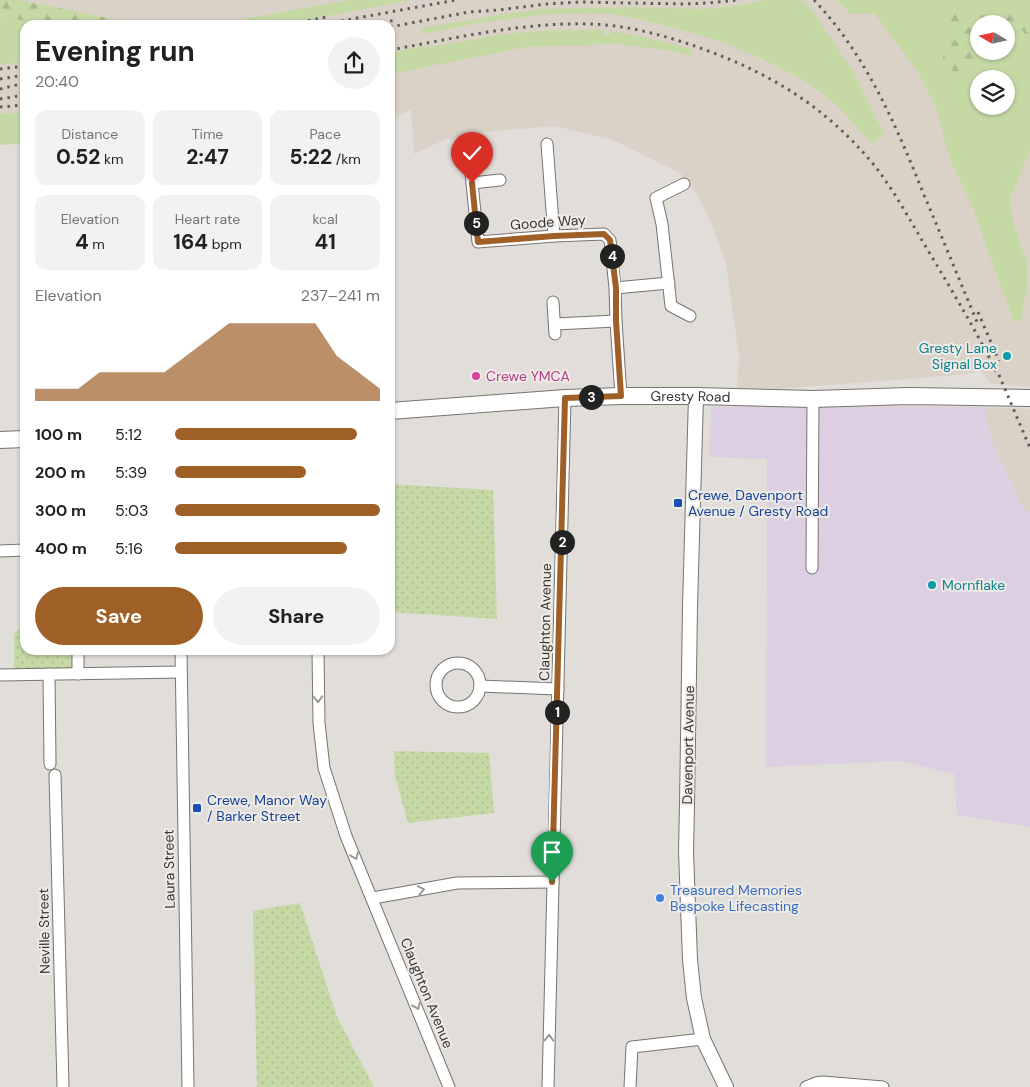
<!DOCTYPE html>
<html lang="en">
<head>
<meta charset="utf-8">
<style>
  body { margin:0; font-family:"DM Sans",sans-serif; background:#f2f2f2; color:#202124; height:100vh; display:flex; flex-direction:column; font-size:19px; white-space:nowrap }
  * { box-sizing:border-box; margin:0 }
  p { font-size:16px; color:#757577 }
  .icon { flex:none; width:28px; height:28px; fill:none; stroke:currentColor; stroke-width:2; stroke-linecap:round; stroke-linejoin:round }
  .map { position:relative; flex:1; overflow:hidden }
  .details { position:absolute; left:20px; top:20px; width:375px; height:635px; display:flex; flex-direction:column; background:#fff; border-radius:15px; box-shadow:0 1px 4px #0004 }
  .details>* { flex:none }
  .needle { width:32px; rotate:279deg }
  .buttons { position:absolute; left:970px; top:15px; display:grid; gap:10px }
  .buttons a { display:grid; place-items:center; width:45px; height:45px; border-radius:50%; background:#fff; box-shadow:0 1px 4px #0004; font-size:25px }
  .pin { position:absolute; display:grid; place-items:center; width:42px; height:42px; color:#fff; margin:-51px -21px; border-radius:50% 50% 50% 0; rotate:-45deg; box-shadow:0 0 5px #0007 }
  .pin .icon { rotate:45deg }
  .km { position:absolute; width:25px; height:25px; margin:-12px; border-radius:50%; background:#222; color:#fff; font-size:14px; line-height:25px; text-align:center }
  .round { display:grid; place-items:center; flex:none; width:52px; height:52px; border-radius:26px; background:#f2f2f2 }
  .head { display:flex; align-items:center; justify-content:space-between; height:85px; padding:0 15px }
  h1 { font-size:28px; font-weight:700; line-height:38px }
  .metrics { display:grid; grid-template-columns:repeat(3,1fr); gap:8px; height:85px; padding:5px 15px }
  .metrics div { display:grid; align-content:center; border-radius:12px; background:#f2f2f2; text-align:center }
  .metrics b { font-size:21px; font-weight:700 }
  .metrics small { font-size:14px; font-weight:400 }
  .metrics p { font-size:14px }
  .chart { height:140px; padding:10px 15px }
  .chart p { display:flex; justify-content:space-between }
  .chart svg { width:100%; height:90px; margin-top:5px; fill:#9f6028; opacity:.7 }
  .button { display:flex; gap:10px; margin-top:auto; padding:10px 15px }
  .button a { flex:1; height:58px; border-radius:30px; background:#9f6028; color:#fff; font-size:20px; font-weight:700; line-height:58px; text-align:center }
  .button a+a { background:#f2f2f2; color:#202124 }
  ul { padding:0 15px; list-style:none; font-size:16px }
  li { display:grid; grid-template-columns:80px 60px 1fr; align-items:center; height:38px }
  li i { height:12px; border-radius:6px; background:#9f6028 }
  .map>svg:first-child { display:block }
  .built { fill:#dbd2c7; fill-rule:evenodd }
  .industrial { fill:#dccfe2 }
  .grass { fill:#c5d9a5; fill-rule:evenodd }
  .forest { fill:url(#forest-firs) }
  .park { fill:url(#park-dots) }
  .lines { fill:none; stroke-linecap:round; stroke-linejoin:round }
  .minor-casing { stroke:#777470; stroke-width:13 }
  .tertiary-casing { stroke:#777470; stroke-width:16 }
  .secondary-casing { stroke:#777470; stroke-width:18 }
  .minor { stroke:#fff; stroke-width:11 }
  .tertiary { stroke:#fff; stroke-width:14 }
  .secondary { stroke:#fff; stroke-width:16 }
  .rail { stroke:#605e5c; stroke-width:3; stroke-dasharray:2.5 5; stroke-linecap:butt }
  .oneway { stroke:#9b9a9a }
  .route-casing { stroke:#fff; stroke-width:10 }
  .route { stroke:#9f6028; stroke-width:6 }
  .culture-dot { fill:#0f9aa8; stroke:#eeeae6; stroke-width:2 }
  .hotel-dot { fill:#d1479c; stroke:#eeeae6; stroke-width:2 }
  .transit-dot { fill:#1a4fb4; stroke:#eeeae6; stroke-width:2 }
  .shop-dot { fill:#3f7fe0; stroke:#eeeae6; stroke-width:2 }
  .labels { text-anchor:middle; stroke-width:4; stroke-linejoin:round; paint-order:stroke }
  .street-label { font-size:14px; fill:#373534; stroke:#eeeae6 }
  .culture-label { font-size:14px; fill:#0d838f; stroke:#eeeae6; text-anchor:end }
  .hotel-label { font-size:14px; fill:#b23c85; stroke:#eeeae6; text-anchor:start }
  .transit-label { font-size:14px; fill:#164399; stroke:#eeeae6; text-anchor:start }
  .shop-label { font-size:14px; fill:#366cbe; stroke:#eeeae6; text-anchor:start }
</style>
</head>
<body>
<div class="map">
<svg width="1030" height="1087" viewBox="0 0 1030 1087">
  <defs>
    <pattern id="forest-firs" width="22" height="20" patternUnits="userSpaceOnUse" patternTransform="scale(1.25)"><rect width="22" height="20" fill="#c5d9a5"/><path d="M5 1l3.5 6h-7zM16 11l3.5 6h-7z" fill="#aabb8f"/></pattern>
    <pattern id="park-dots" width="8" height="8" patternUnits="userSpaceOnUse" patternTransform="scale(1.25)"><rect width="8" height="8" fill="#c5d9a5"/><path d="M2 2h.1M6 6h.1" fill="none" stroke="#aabb8f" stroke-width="1.8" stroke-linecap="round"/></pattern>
  </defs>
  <rect width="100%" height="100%" fill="#e1ddd9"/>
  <g class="built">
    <path d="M0,0H1030V387L989,383L987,378L980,371L958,375L778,389H737L739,356L726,264L713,227L695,191L680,173L613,140L554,126L484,132L458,137L442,141L414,154L411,109L390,121V25H25V143L0,145ZM979,24H1006V51H979ZM979,79H1006V106H979Z"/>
    <path d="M988,407L1030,409V511L1023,508L992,442L985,414V411Z"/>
  </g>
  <path class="industrial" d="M755,406L988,407L985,411V414L992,442L1023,508L1030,511V827L957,815L954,774L901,761L766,767L767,459L709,457L711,407Z"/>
  <g class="grass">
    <path d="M348,0H411L280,25H245L244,19Z"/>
    <path d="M767,0H801L810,8L825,29L853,71L885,136L871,143L836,104L808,83L762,59L722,42L686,31L642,20L613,14L587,13L548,14L484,22L422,34L421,28L504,14L545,9L630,7L706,9L742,5Z"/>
    <path d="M837,0H1030V151L1010,198L1013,222L1027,263V286L1021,321H1014L984,241L975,213L952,164L945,142L938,112L920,75L874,13L850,14ZM979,24H1006V51H979ZM979,79H1006V106H979Z"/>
    <path d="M0,17L24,19L49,25H25V62L0,65Z"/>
    <path d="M557,30H604V34L610,35L611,31C638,35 665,42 691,49V55L665,50L619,44L526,47L390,74V52L419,47L437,46L492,36L523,32Z"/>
    <path d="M25,112V143L0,145V114Z"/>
  </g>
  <g class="forest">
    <path d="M0,0H20L137,24L131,25H84L76,21L66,20L63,25C41,25 21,19 0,17Z"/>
    <path d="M976,0H983L980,15C993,12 1020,8 1030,18V38L1017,26L1003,22L999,24H979V51H984L961,82L942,59L949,37L954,33L946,24L951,10L961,14L968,20L972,17Z"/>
  </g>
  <g class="park">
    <path d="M390,484L493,490L497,619L390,612Z"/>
    <path d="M21,627H25V650H78V674L14,675V634Z"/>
    <path d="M394,751L489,753L494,813L408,823L395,776Z"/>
    <path d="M300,903L337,1017L374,1087H257L253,911Z"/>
  </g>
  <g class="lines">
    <defs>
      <g id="minor">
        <path d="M547,144L554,236"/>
        <path d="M469,148L472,183L478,242L554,236L604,234L610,240L615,288L616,321L621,396"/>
        <path d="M472,183L500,180"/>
        <path d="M684,184L656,198L662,224L671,306L690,316"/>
        <path d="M615,288L669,283"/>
        <path d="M553,302L555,334"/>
        <path d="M555,324L616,321"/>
        <path d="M0,551L25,550"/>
        <path d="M812,568L813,399"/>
        <path d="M78,650V674"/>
        <path d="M181,650L188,1087"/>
        <path d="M318,650L319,723L324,768L346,836L449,1087"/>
        <circle cx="458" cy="685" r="22"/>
        <path d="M49,674L50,764"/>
        <path d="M0,675L181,672"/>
        <path d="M480,686L558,689"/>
        <path d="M55,775L63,1087"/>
        <path d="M373,898L457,883L553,882"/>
        <path d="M548,1087L565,398"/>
        <path d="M630,1087L632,1047L703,1039"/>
        <path d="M806,1087L816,1083L823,1082L883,1087"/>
      </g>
      <path id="tertiary" d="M696,396L690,607L687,805L686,851L690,960L694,998L703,1039L726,1087"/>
      <g id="secondary">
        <path id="s1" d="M390,411L565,398L621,396H696L813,399L909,396L1030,398"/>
        <path d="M0,440L25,439"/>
      </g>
    </defs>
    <use href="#minor" class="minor-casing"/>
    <use href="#tertiary" class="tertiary-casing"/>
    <use href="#secondary" class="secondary-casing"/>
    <use href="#minor" class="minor"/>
    <use href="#tertiary" class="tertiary"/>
    <use href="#secondary" class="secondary"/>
    <g class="rail">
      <path d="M814,0C866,55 896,125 924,195C942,237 959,279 977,322"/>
      <path d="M286,25L327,17"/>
      <path d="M319,25L456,0"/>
      <path d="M368,25L396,20"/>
      <path d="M390,27L469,12L499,10L546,4L581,2L682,4L708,3L737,0"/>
      <path d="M390,50C456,38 523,22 590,24C628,25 667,36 703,49C772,74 827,108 874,165C896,193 913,226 932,257C955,296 978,334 998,375"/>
      <path d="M0,69L25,66"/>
      <path d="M0,79L25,75"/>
      <path d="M0,89L25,83"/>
      <path d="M0,99L25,95"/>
      <path d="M0,107L25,105"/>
      <path d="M978,312L999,361"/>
      <path d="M996,368L1030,448"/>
    </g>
  </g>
  <defs><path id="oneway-chevron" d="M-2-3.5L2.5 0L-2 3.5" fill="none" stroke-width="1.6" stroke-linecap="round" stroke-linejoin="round" transform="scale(1.25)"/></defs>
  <g class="oneway">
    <use href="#oneway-chevron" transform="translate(318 699) rotate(89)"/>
    <use href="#oneway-chevron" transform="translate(355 856) rotate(67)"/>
    <use href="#oneway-chevron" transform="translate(421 890) rotate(-11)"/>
    <use href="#oneway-chevron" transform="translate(417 1006) rotate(68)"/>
    <use href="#oneway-chevron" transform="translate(549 1038) rotate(-89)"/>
  </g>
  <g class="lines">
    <defs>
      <path id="route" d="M472,183L478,242L554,236L604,234L610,240L616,288V321L621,396L565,398L552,882"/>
    </defs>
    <use href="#route" class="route-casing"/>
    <use href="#route" class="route"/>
  </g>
  <g class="culture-dot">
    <circle cx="1007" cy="356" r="5"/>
    <circle cx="932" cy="585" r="5"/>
  </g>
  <circle class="hotel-dot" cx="476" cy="376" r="5"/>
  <g class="transit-dot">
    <rect x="673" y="498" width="10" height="10" rx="2.5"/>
    <rect x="192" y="803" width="10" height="10" rx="2.5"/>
  </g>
  <circle class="shop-dot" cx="660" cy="898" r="5"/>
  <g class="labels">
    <g class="street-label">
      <text transform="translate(548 222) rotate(-4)" y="5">Goode Way</text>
      <text dy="5" stroke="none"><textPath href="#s1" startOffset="301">Gresty Road</textPath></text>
      <text transform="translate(545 622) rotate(-89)" y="5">Claughton Avenue</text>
      <text transform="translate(688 745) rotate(-89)" y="5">Davenport Avenue</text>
      <text transform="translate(169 869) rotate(-91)" y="5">Laura Street</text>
      <text transform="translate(44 931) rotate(-91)" y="5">Neville Street</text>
      <text transform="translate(427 993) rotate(68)" y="5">Claughton Avenue</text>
    </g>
    <g class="culture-label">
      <text x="997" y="353">Gresty Lane<tspan x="997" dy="16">Signal Box</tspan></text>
      <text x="942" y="590" text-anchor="start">Mornflake</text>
    </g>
    <g class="hotel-label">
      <text x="486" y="381">Crewe YMCA</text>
    </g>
    <g class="transit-label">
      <text x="688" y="500">Crewe, Davenport<tspan x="688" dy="16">Avenue / Gresty Road</tspan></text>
      <text x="207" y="805">Crewe, Manor Way<tspan x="207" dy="16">/ Barker Street</tspan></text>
    </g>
    <g class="shop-label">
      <text x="670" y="895">Treasured Memories<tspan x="670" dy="16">Bespoke Lifecasting</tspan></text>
    </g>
  </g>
</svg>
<div class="buttons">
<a><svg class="needle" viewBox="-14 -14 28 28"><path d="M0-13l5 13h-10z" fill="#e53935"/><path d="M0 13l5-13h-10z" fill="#757577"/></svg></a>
<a><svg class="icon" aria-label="layers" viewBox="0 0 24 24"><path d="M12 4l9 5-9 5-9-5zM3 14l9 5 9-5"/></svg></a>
</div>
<div class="pin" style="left:552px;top:882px;background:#1e9e55"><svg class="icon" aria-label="arrive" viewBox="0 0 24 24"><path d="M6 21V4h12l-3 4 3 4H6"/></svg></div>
<div class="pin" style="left:472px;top:183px;background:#d93025"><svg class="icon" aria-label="check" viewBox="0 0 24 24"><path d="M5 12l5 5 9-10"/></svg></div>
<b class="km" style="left:557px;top:712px">1</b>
<b class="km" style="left:562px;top:542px">2</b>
<b class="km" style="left:591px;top:397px">3</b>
<b class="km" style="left:612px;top:256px">4</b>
<b class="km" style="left:476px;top:223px">5</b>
<section class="details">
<div class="head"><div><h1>Evening run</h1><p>20:40</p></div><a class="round"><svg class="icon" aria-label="share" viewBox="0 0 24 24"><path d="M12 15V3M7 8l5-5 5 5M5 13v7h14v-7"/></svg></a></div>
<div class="metrics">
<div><p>Distance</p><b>0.52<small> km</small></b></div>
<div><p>Time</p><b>2:47</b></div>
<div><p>Pace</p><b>5:22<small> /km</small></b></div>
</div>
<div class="metrics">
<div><p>Elevation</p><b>4<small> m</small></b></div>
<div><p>Heart rate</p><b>164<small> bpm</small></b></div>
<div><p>kcal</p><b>41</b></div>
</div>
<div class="chart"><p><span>Elevation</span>237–241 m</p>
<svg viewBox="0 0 160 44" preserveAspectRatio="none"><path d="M0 44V38L10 38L20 38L30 30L40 30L50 30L60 30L70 22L80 14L90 6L100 6L110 6L120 6L130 6L140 22L150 30L160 38V44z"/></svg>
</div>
<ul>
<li><b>100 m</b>5:12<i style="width:89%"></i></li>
<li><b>200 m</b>5:39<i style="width:64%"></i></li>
<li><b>300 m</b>5:03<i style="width:100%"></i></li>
<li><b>400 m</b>5:16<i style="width:84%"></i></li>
</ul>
<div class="button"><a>Save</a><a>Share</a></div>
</section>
</div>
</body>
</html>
